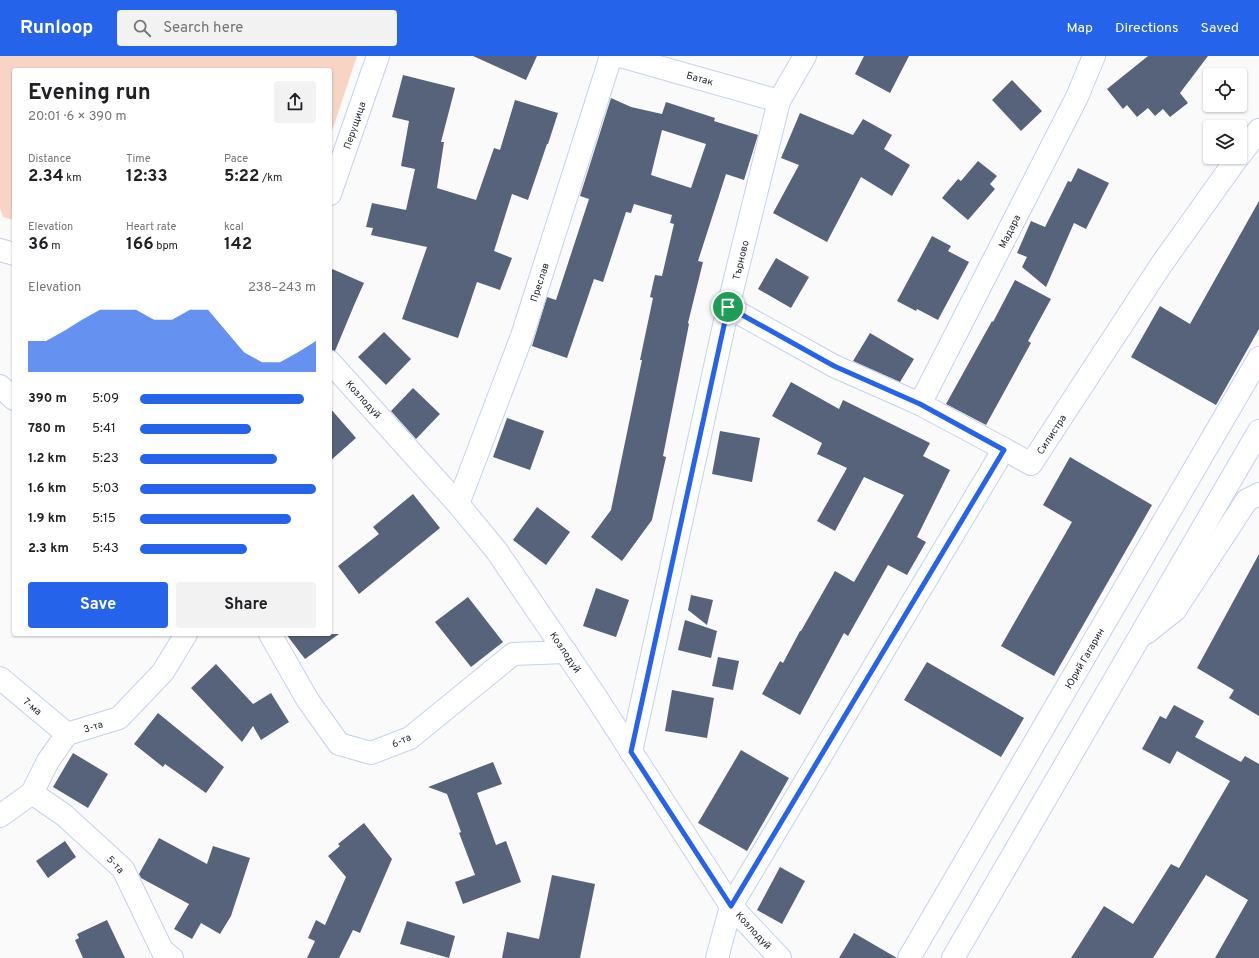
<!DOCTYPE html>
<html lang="en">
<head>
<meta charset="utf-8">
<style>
  body { margin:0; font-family:Overpass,sans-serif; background:#f2f2f2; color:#202124; height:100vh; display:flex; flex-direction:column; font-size:15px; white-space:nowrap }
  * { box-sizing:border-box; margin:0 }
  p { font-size:13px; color:#757577 }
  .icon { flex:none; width:22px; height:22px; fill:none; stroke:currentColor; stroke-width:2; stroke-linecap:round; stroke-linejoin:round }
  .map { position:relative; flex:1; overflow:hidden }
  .sheet { position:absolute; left:12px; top:12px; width:320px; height:568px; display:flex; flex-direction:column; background:#fff; border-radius:4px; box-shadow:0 1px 3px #0004 }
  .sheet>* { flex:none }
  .fabs { position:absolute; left:1203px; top:12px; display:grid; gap:8px }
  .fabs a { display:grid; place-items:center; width:44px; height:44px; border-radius:4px; background:#fff; box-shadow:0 1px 3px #0004; font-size:20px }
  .pin { position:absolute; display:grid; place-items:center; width:34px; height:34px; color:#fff; margin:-17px; border:2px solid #fff; border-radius:50%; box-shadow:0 1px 4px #0007 }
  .round { display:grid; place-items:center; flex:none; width:42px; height:42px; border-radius:4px; background:#f2f2f2 }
  .overview { display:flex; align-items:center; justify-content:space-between; height:68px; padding:0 16px }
  h1 { font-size:22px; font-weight:700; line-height:30px }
  .metrics { display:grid; grid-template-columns:repeat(3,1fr); gap:6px; height:68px; padding:4px 16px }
  .metrics div { display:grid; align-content:center }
  .metrics b { font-size:17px; font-weight:700 }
  .metrics small { font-size:11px; font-weight:400 }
  .metrics p { font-size:11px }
  .chart { height:112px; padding:8px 16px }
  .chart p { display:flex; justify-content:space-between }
  .chart svg { width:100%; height:72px; margin-top:4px; fill:#2563eb; opacity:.7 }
  .cta { display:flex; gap:8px; margin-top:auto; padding:8px 16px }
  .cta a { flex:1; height:46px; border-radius:4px; background:#2563eb; color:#fff; font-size:16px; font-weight:700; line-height:46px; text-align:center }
  .cta a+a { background:#f2f2f2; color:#202124 }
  ul { padding:0 16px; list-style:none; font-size:13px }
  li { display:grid; grid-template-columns:64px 48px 1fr; align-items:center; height:30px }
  li i { height:10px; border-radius:5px; background:#2563eb }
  header { display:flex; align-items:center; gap:24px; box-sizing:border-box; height:56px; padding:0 20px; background:#2563eb; color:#fff }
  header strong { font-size:19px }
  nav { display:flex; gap:22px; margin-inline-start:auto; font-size:14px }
  .search { width:280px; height:36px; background:#f2f2f2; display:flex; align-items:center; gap:10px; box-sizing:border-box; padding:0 14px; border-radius:4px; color:#757577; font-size:15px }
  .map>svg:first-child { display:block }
  .green { fill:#f8d4c5 }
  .building { fill:#57637a; fill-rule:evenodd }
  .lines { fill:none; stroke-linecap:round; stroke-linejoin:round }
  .minor-casing { stroke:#c4d2ed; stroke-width:24 }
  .minor { stroke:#fff; stroke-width:22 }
  .route-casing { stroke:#fff; stroke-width:8 }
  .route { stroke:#2563eb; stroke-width:5 }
  .labels { text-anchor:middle; stroke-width:4; stroke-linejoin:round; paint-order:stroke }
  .street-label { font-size:10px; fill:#1f242e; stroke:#fff }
</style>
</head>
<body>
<header>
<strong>Runloop</strong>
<div class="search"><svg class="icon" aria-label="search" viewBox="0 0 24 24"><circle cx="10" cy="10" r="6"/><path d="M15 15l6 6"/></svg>Search here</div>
<nav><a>Map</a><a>Directions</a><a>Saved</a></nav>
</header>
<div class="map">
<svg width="1259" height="902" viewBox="0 0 1259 902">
  <rect width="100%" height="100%" fill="#fafafa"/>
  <path class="green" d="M0,0H357L330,81V14H14V164L3,161L0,152Z"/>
  <g class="building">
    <path d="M473,0H537L526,24Z"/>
    <path d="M864,0H909L890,37L855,18Z"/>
    <path d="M1148,0H1208L1180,37L1188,47L1170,61L1163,53L1155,60L1148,52L1137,61L1127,49L1123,53L1107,33Z"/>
    <path d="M403,19L455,32L441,86H444L437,132L476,144L494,92L500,94L515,44L558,57L548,88H547L528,144L512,138L494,195L512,202L500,234L477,226L458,282L402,263L427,191L371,179L373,172L366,171L372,147L406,154L415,113L401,110L409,65L392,61Z"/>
    <path d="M1012,24L1042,55L1021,75L992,44Z"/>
    <path d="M611,42L631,51L662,58L666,46L715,62L714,65L758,79L744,124L726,118L698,205L703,206L688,267L689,268L663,400L666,401L652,464L622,505L591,481L611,454L642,304H640L653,242L650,241L655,219L662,220L674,168L670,167L672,159L634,148L631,157L626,156L603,226L594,223L567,302L532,290L547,241L556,244L589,143L580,140ZM662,74L706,88L691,132L651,119Z"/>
    <path d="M800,57L853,79L863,63L892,79L884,93L910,109L892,140L861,121L827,186L773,157L799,109L781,102Z"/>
    <path d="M978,105L997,120L990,128L995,133L968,164L942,142L958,123L961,125Z"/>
    <path d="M1078,112L1109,127L1086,173L1074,167L1046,231L1022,211L1027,201L1017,197L1031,165L1045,171L1068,125L1071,126Z"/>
    <path d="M1259,145V273L1216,349L1131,301L1160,250L1190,268Z"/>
    <path d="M932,180L951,190L948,195L969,206L938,264L917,253L916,255L897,245Z"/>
    <path d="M776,202L809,221L791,252L758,233Z"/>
    <path d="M330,212L364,227L355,247L354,246L355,247L335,295L330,294Z"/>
    <path d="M1015,224L1051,243L1028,285L1031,287L986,369L946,348L992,265L993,266Z"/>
    <path d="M384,276L411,303L386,329L358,301Z"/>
    <path d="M870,277L914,303L900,326L853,305Z"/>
    <path d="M791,326L839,353L843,344L930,387L923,400L950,414L917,481L926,486L907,519L888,509L848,580L844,577L800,659L762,638L780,605L783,607L800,575H801L835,515L854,526L904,439L864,421L835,475L817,465L847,412L817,398L822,387L772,360Z"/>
    <path d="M413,332L440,358L416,383L391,355Z"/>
    <path d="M330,352L356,382L330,405Z"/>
    <path d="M507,362L544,375L530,414L493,401Z"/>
    <path d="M720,375L760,382L752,426L712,418Z"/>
    <path d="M1070,401L1152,449L1054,620L1001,590L1072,466L1043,449Z"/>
    <path d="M413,438L440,472L359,538L338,510L379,478L373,471Z"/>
    <path d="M537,451L570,476L546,509L513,484Z"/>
    <path d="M1259,498V660L1229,642L1234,634L1197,612Z"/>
    <path d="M596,532L629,544L616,581L583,570Z"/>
    <path d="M691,539L713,544L707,569L688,554Z"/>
    <path d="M468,541L503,586L471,611L435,566Z"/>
    <path d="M685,564L717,575L711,602L678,594Z"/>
    <path d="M286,578H339L305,603Z"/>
    <path d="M718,601L739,605L733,634L712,630Z"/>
    <path d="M927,606L1024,662L1001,701L904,644Z"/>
    <path d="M216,608L253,648L271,637L289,666L261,684L253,670L242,686L191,632Z"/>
    <path d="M672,634L714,642L707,682L665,675Z"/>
    <path d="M1174,649L1204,665L1195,681L1241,706L1245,700L1259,708V902H1215L1248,844L1206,819L1153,902H1071L1104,850L1133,868L1171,808L1179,812L1230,725L1177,695L1170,708L1142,693L1160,660L1166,663Z"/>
    <path d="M158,657L224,711L206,737L165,708L163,711L134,688Z"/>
    <path d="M741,694L789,722L747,795L698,767Z"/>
    <path d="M73,697L108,718L88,752L53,731Z"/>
    <path d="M493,706L502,728L477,737L496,789L506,785L521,826L463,848L455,826L475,819L459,777L461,776L447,738L428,731Z"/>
    <path d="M364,767L392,803L360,877L353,874L339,902H307L315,885L308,882L316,864L325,869L346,821L328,800L340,790L338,788Z"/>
    <path d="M159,782L207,808L213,790L250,802L231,860L220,878L201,867L192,883L174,873L189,848L141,822L139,818Z"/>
    <path d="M65,785L76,801L48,822L36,805Z"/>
    <path d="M780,811L805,825L782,868L757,854Z"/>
    <path d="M552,819L595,828L580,902H502L507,876L539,883Z"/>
    <path d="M107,864L125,902H83L75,884L79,882L77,878Z"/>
    <path d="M407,865L455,880L449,902L400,888Z"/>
    <path d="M854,877L897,902H839Z"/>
  </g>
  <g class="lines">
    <defs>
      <g id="minor">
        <path d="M620,0L779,45"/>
        <path d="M1240,99L1259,74"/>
        <path d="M330,138L378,0"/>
        <path d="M0,194L14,198"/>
        <path d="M728,251L834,310L920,348L1004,393"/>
        <path d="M330,306L458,448L496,494L594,638L731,850L780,902"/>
        <path d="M0,330L14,343"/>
        <path d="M920,348L1077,41L1094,0"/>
        <path d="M458,448L522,280L611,0"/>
        <path d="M1146,577L1175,554L1247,444L1259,438"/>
        <path d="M270,578L307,643L339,688L371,697L410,682L513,598L566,596"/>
        <path d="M0,622L67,678"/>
        <path d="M631,696L728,251L779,45L805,0"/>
        <path d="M32,737L64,759L123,813L162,894L172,902"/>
        <path d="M0,760L32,737L48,705L67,678L119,662L163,616L186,578"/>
        <path d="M717,902L731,850L1004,393L1031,408L1161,209L1238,101"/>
        <path d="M909,902L1259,302"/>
        <path d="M953,902L1259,375"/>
      </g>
    </defs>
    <use href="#minor" class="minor-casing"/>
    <use href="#minor" class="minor"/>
  </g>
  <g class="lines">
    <defs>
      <path id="route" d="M728,251L834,310L920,348L1004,394L731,850L631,696Z"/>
    </defs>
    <use href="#route" class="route-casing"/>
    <use href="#route" class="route"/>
  </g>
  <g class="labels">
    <g class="street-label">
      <text transform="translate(700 22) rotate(16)" y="4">Батак</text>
      <text transform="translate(354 69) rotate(-71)" y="4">Перущица</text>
      <text transform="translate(1009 175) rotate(-63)" y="4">Мадара</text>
      <text transform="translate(740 204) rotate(-76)" y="4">Търново</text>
      <text transform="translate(539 226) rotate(-72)" y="4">Преслав</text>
      <text transform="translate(364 343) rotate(48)" y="4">Козлодуй</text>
      <text transform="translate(1051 378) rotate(-57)" y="4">Силистра</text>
      <text transform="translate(566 596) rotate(56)" y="4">Козлодуй</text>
      <text transform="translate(1084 602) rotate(-60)" y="4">Юрий Гагарин</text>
      <text transform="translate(33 650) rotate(40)" y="4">7-ма</text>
      <text transform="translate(93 670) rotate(-17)" y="4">3-та</text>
      <text transform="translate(401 684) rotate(-25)" y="4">6-та</text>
      <text transform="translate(116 808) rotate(47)" y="4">5-та</text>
      <text transform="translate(754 874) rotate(47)" y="4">Козлодуй</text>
    </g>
  </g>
</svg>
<div class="fabs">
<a><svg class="icon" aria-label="locate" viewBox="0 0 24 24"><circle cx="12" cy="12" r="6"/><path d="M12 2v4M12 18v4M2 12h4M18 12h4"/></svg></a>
<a><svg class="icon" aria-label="layers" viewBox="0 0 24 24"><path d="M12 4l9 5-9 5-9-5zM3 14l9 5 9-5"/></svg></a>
</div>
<div class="pin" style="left:728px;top:251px;background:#1e9e55"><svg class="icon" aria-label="arrive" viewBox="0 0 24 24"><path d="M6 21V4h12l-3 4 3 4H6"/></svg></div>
<section class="sheet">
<div class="overview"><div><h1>Evening run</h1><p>20:01 · 6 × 390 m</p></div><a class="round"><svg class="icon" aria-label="share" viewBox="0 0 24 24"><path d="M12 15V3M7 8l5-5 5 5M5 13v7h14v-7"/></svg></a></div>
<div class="metrics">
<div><p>Distance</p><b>2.34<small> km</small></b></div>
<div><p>Time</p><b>12:33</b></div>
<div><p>Pace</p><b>5:22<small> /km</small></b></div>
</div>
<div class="metrics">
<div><p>Elevation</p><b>36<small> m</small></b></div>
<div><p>Heart rate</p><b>166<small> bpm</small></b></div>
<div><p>kcal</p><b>142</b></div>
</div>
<div class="chart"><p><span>Elevation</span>238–243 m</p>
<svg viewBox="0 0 160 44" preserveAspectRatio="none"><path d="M0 44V25L10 25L20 19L30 12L40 6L50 6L60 6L70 12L80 12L90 6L100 6L110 19L120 32L130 38L140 38L150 32L160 25V44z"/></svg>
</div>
<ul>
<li><b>390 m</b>5:09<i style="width:93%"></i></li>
<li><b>780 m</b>5:41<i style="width:63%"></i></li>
<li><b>1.2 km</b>5:23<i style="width:78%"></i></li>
<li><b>1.6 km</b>5:03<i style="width:100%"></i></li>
<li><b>1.9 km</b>5:15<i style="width:86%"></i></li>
<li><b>2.3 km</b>5:43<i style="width:61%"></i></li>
</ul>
<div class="cta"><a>Save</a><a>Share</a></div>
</section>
</div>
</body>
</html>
